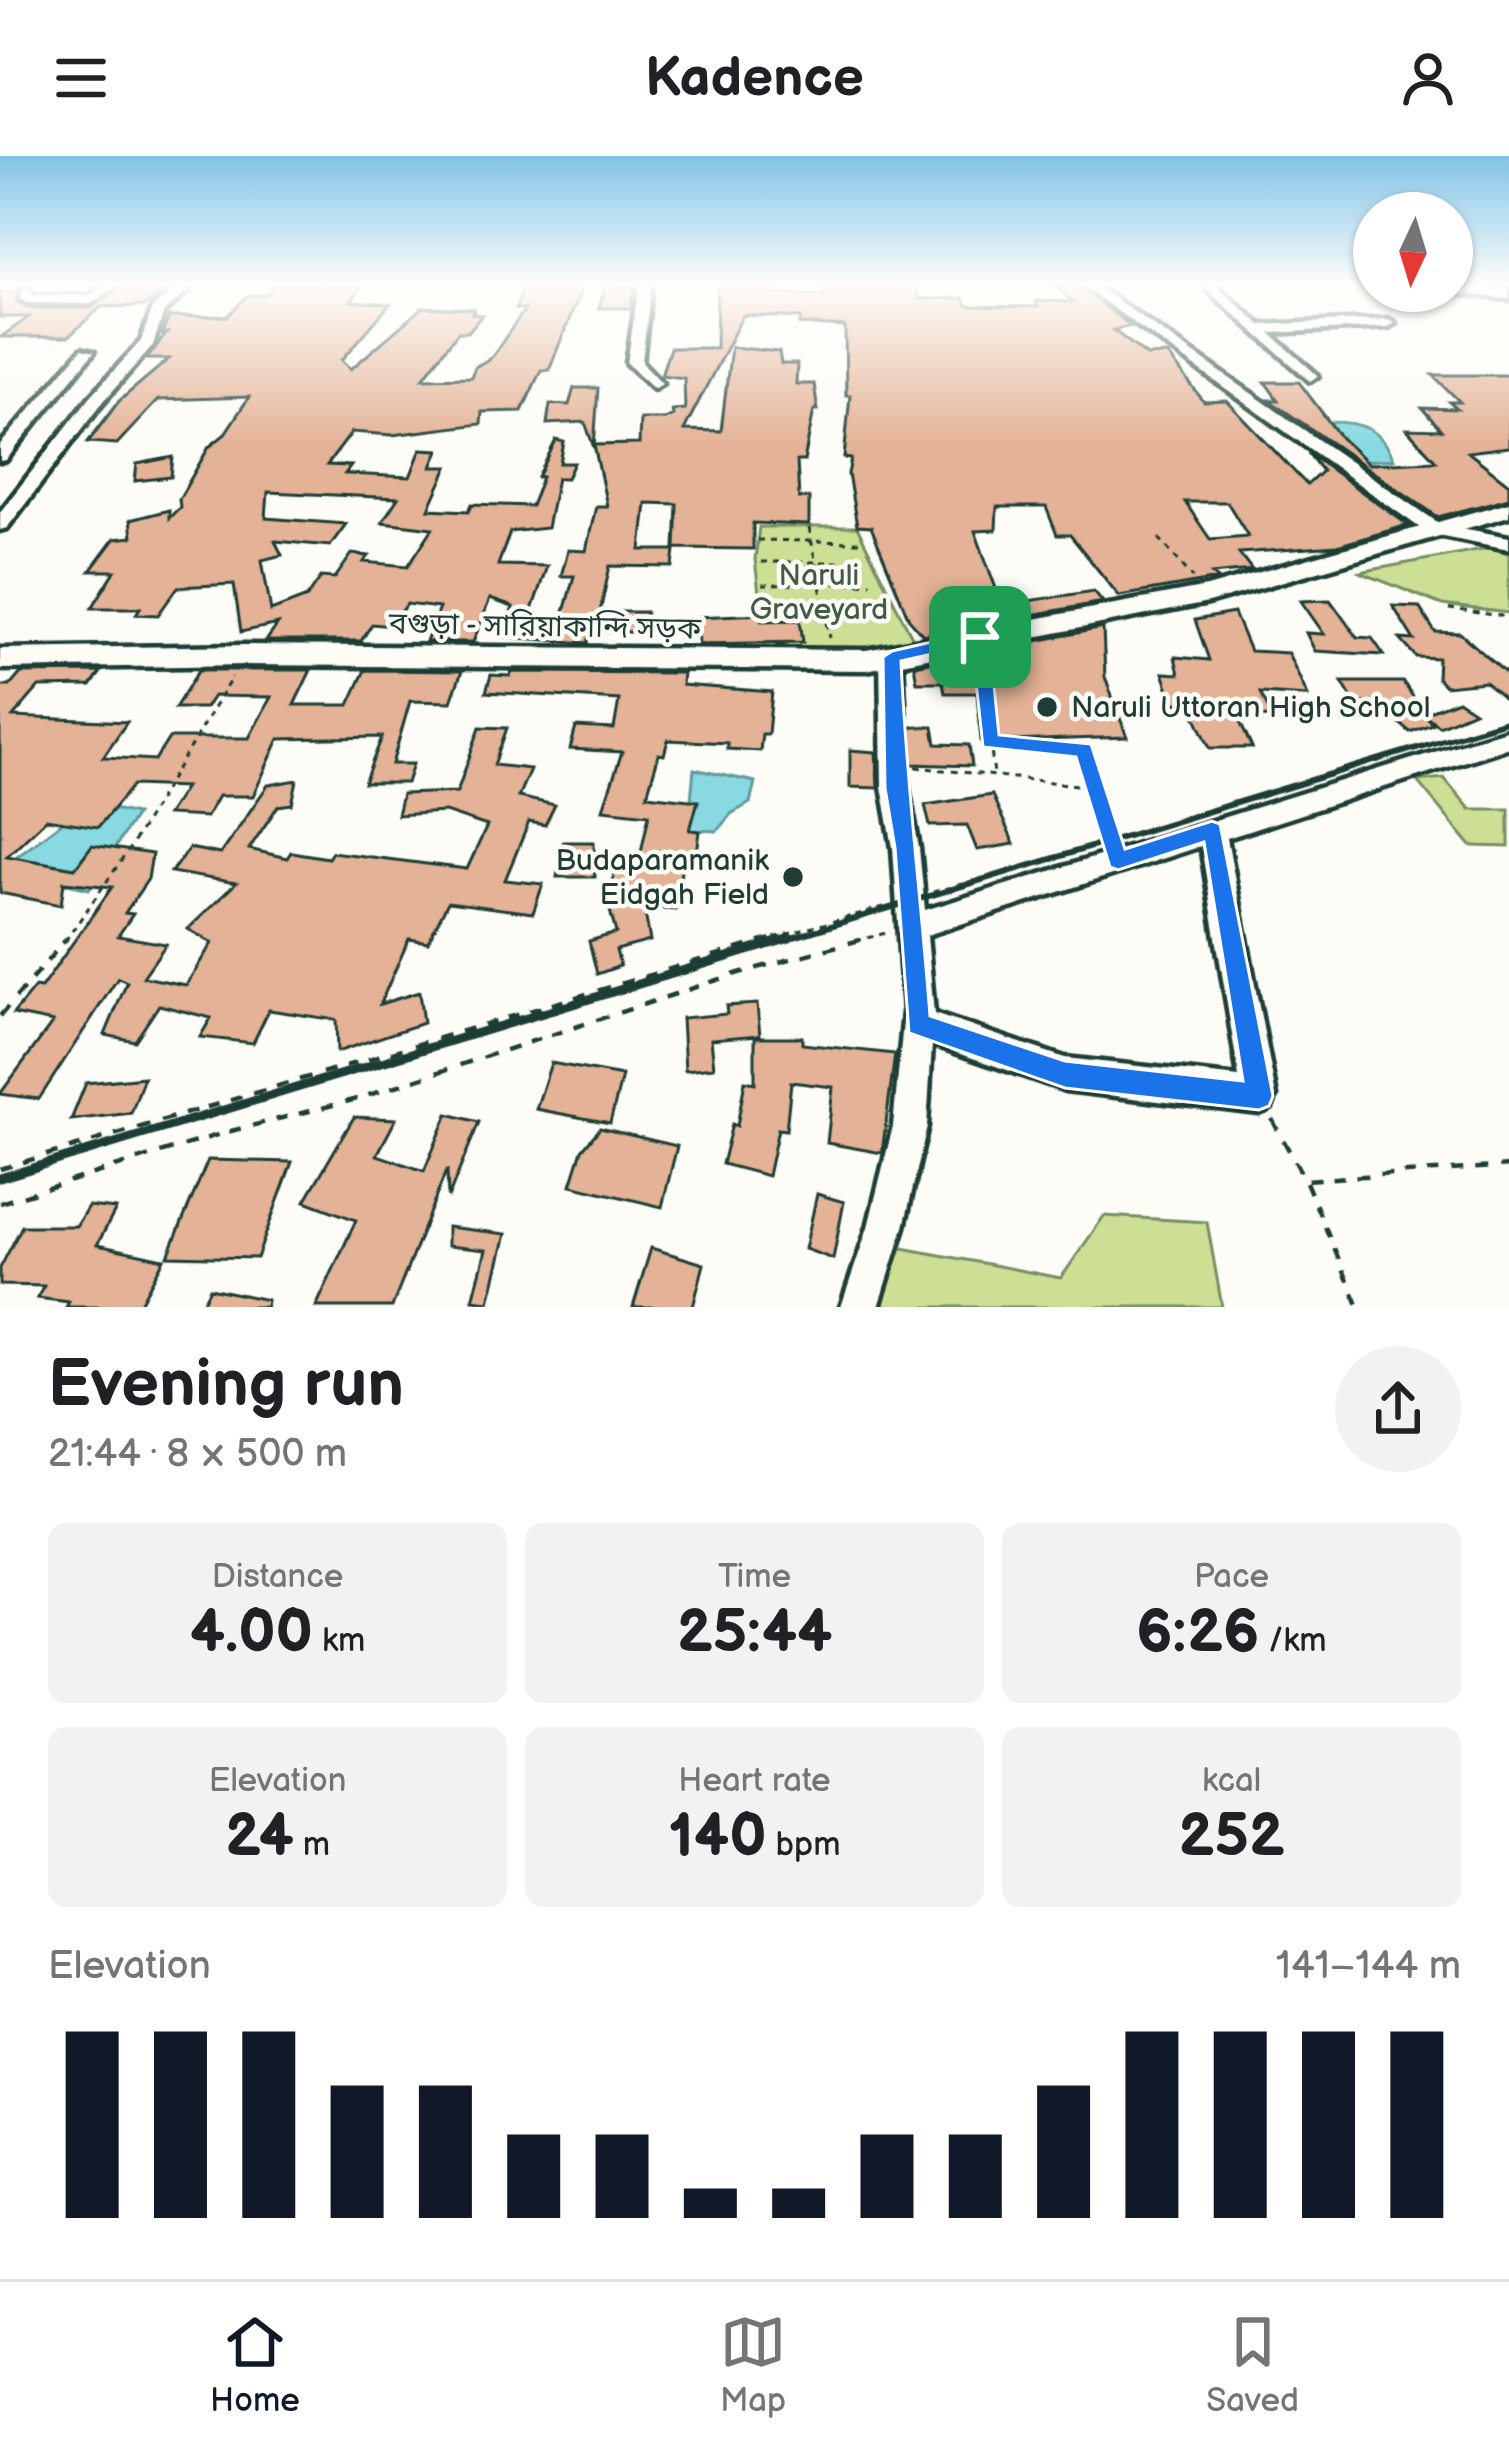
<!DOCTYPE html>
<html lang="en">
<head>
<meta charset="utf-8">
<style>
  body { margin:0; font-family:"Balsamiq Sans","Noto Sans Bengali",sans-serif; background:#f2f2f2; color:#202124; height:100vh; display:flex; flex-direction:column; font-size:45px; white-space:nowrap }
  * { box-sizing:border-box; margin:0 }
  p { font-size:39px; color:#757577 }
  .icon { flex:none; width:66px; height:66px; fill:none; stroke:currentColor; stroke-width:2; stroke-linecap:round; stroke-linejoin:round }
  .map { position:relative; height:1151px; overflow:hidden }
  .details { display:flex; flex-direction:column; background:#fff; flex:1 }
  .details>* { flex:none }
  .needle { width:78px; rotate:184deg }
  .fabs { position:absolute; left:1353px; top:36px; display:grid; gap:24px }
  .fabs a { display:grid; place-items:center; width:120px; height:120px; border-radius:50%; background:#fff; box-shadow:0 3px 9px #0004; font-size:60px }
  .pin { position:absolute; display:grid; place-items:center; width:102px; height:102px; color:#fff; margin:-51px; border-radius:24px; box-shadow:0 6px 18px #0006 }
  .round { display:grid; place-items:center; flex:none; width:126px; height:126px; border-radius:63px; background:#f2f2f2 }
  .head { display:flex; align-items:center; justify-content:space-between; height:204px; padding:0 48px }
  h1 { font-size:66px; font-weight:700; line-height:90px }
  .stats { display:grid; grid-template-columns:repeat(3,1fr); gap:18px; height:204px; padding:12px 48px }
  .stats div { display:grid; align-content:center; border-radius:18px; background:#f2f2f2; text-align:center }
  .stats b { font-size:60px; font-weight:700 }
  .stats small { font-size:33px; font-weight:400 }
  .stats p { font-size:33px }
  .chart { height:336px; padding:24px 48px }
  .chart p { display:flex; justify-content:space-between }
  .chart svg { width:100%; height:216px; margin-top:12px; stroke:#111827; stroke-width:6 }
  header { display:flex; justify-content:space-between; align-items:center; height:156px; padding:0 48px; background:#fff; font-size:54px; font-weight:700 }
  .menu { display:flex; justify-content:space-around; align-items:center; height:168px; border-top:3px solid #e0e0e0; background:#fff; font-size:33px; color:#757577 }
  .menu a { display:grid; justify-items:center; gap:6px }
  .menu .current { color:#111827 }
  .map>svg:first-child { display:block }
  .green { fill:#cddf94; stroke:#768e64; stroke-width:3 }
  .water { fill:#88d9e2; stroke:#5e9b9c; stroke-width:3 }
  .building { fill:#e4b296; stroke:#1f3d34; stroke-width:3; fill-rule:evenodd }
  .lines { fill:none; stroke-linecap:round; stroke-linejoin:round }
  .minor-casing { stroke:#1f3d34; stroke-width:9 }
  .major-casing { stroke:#1f3d34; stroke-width:9 }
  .path-far1 { stroke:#1f3d34; stroke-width:3; stroke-dasharray:6 6; stroke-linecap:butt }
  .path { stroke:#1f3d34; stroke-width:4.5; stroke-dasharray:12 12; stroke-linecap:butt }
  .minor { fill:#fdfcf7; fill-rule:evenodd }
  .major { fill:#fdfcf7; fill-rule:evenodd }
  .rail-far1 { stroke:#1f3d34; stroke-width:6 }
  .rail { stroke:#1f3d34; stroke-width:9 }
  .route { fill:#1a73e8; stroke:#fff; stroke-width:3; fill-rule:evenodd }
  .poi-dot { fill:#1f3d34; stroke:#fdfcf7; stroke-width:4.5 }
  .labels { text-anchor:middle; stroke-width:9; stroke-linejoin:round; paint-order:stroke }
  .park-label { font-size:30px; fill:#425d47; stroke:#fdfcf7 }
  .street-label { font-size:30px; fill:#1f3d34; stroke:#fdfcf7 }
  .poi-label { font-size:30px; fill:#1f3d34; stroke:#fdfcf7; text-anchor:start }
</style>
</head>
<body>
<header><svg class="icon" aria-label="menu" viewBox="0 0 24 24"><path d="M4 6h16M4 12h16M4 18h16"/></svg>Kadence<svg class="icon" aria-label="person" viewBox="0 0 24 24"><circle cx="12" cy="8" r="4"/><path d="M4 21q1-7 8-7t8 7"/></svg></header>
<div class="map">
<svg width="1509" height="1151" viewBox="0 0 1509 1151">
  <rect width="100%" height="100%" fill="#fdfcf7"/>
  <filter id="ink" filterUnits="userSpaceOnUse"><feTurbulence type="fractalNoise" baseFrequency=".00833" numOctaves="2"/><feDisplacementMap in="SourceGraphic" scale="24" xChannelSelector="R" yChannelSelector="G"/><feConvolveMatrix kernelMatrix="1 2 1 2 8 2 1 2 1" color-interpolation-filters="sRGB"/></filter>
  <g filter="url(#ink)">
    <g class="green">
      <path d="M759,371H857L916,489L833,498L766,499L755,403Z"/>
      <path d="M1493,391L1509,398V457L1442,449L1360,416Z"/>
      <path d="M1444,622L1470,653H1509V691L1471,690L1417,625Z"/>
      <path d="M1104,1060L1207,1066L1222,1151H877L887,1089L1061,1122Z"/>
    </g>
    <g class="water">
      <path d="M1331,266C1362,266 1381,273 1394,303L1346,306L1303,271Z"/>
      <path d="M694,613L755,626L750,647L731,658L717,675L688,674Z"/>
      <path d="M99,650L136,658L89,733L26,718L13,703L66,663Z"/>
    </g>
    <g class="building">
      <path d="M123,129H170L145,150L101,151L68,181H1L29,161H0V136L17,137L16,145L27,152H91Z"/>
      <path d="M275,129H363L351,145L390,148L342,204L351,213L423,151L474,153L472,158L482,159L468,176H458L423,222L471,221L475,211L492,201L525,153H516L523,129H583L549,214H541L522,255L482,256L481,268L392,279L352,276L327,309L351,310L345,318L410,321L421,293L439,294L432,311H448L429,353L469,355L472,348L531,350L542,321H538L556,284L564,286L560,307H574L567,322H557L547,372L510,376L498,409L547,410L528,466L561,467L574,420H561L568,394L586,395L596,350H607L594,289L639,288L640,263H665L673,259L672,254L685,253L684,222L661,219L670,192H716L717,129H779L775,138L824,140L823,129H894L916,131L919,143L963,142L968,150L1038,151L1036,145L1073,146L1054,129H1077L1131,170L1113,174L1147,200L1168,199L1204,246L1227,245L1307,329L1322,315L1308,297L1408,369L1337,390L1239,397L1252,414L1212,418L1218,423L1119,440L1070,379H1057L1046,351H997L996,374L975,375L1002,449L1094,435L1103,446L923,479L909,463L871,371L857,370L848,318L851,303L844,302L850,239H846L845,171L800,168L801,162L743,159L684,274L721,275L731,191L779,196L781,208H797L796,228H814L818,254H814L804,305H797L799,342H809V369L753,367V393L675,392L677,348L646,347L641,394H675L673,411L610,410L600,456H646L645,476H591L588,487L503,481L513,451L490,443L473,486H426L439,452L407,448L391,470L372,468L361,485H266L278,468L241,476L234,428L178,431L158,459L136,458L140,452H92L115,415H90L114,383L132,381L130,364L169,354V362L180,351L179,343L209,291L224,279L249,241L158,244L117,288L88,286L119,245L169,203H146L167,177L162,178L169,161L228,160L248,139H266ZM268,336L398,342L382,366L433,372L408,410L364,406L369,400L352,398L335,422L321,421L307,441L271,455L262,404L282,399L275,385L330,390L346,368L266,362ZM1185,346H1227L1248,380L1210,383Z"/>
      <path d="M606,129H634L631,152H599Z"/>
      <path d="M1433,219H1509V291L1468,296L1509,328V342L1438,361L1269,244H1278L1265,226H1299L1341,282L1369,308L1436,305L1407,273L1441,274L1422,252L1457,253L1449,246H1460Z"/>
      <path d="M574,232H598L594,292L585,266L547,268L550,248L569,249Z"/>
      <path d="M173,301L171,321L135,325L137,308Z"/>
      <path d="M1330,444L1357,481L1372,482L1384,499L1315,495L1306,477L1324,478L1301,445Z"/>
      <path d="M1393,450L1419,451L1435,476L1460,477L1509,520V547L1485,526L1445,530L1437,522L1438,502L1416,501L1400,483L1414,484Z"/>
      <path d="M1234,457L1250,495L1288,497L1308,540L1260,537L1273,561L1238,562L1252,592H1210L1190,548L1174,547L1163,517L1179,518L1175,501L1209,504L1195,464Z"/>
      <path d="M761,458L762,465L800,464L803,486L699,488L697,461Z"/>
      <path d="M1103,472L1105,521L1127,581L981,586L977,537H945L943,526H917L914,509Z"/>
      <path d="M199,514H311L294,549H349L365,514L462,515L451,546L410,545L392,608H413L407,627H364L382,581L279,583L253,640H218L206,661L167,659L185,631L133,629L98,671L46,663L7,700L75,712L92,689L152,698L148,723L125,757L133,758L118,780L166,788L143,821L186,829L212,787L188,773L236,727L171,716L189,692L220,698L268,629L297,624L292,648L278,650L249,693L287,702L291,696L328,702L332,696L467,713L487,670L445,656L397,659L402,638L457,636L480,571L507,572L494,609L530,613L518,641L555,649L545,669L529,666L505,724L543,728L533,757L448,746L428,786L409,783L380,848L419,836L423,867L337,896L336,864L269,854L253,887L200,881L211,862L159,849L135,885L105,879L127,826L118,822L39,943L0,938L53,866L13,858L35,831L41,832L112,731L64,726L61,749L0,737V530H10L21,517L101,516L91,530L39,531L13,561L127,566L103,601L155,604L169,582H249L271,541L213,540L205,552H175Z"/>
      <path d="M511,516L683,517L682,529L772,536L768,578H762L760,595L727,593V587L668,584L664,599L659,598L647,639L698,645L690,674L700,675L697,698L684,697L675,753L644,751L650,785L616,794L620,810L597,818L589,785L616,777L609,751L615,710H638L649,658L603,653L622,596L570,593L576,571L614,573L619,544L486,536L491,519L510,520Z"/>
      <path d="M1342,526H1403L1424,557L1458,544L1474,555L1439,570L1425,559L1432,568L1410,576L1376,547H1355Z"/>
      <path d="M910,571H933L936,588L969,589L972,610L911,608Z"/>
      <path d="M850,594L876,596L878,632L850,631Z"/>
      <path d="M992,639L1014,688L977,694L967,669L930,670L925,649Z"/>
      <path d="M563,686H594L595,721H557Z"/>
      <path d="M757,848L760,879L711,883L714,911L685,914L682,862L727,858L726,850Z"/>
      <path d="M755,881H802V888L895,898L882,997L827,987L833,931L791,926L786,974L778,973L768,1020L722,1008L732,968L737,970L745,925L755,927Z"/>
      <path d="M551,907L622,920L610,967L536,953Z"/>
      <path d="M144,921L131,957L71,964L86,927Z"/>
      <path d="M448,958L479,966L448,1042L447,1013L392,1151H316L356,1064L305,1045L354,961L396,963L377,999L424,1015Z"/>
      <path d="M600,972L677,990L662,1051L571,1029L582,994Z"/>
      <path d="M208,1004L292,1006L257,1102L168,1100Z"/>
      <path d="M817,1038L844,1046L833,1103L805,1093Z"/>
      <path d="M88,1050L116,1053L97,1089L164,1103L138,1151H66L69,1146L37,1142L44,1130L0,1129V1112L22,1070H76Z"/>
      <path d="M447,1071L506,1078L489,1146L473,1144L486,1094L447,1090Z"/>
      <path d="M651,1092L704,1108L693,1151H633Z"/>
      <path d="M210,1132L267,1144L266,1151H200Z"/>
    </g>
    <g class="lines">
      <defs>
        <g id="minor">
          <path d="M105,129H119L91,148L27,147L20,143L23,133L28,132L34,139L88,140Z"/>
          <path d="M181,129H195L164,156L153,189L102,247L7,372L0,374V356L90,241L141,185L153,151Z"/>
          <path d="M639,129H651L642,206L662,227L654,232L627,207Z"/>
          <path d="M1081,129H1095L1440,368L1509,381V393L1427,377Z"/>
          <path d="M1202,129H1216L1261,169L1388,163L1395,167L1388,171L1270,177L1315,217L1318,220L1310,225Z"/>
          <path d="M82,193L94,196L6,304L0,305V289Z"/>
          <path d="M891,493L902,501L908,631L919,692L925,754L1509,573V591L1227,682L1276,940L1271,952L1259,957L1065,934L932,888L927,970L904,1071L879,1151H841L868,1071L893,970L904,856L893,692L882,631L880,501ZM1201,690L1239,921L1065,902L934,858L927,779Z"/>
        </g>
        <g id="major">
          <path d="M1452,129L1509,133V143L1446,136L1452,135Z"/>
          <path d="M1509,346V360L1208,447L866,514L245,509L0,513V493L245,489L866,494L1207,431Z"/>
        </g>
      </defs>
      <use href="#minor" class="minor-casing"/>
      <use href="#major" class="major-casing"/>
      <g class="path-far1">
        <path d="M809,372L830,482"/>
        <path d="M1159,382L1193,422"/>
        <path d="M757,384L859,386"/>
        <path d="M761,406H865"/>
        <path d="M762,429L871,427"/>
        <path d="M1449,453L1509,461"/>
        <path d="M774,459L884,458"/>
        <path d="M982,504L990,585L1084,594L1112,686"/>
        <path d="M990,586L994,618"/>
        <path d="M916,611L1095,631"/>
        <path d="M933,736L1051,703"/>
        <path d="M65,785L126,698L232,521"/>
        <path d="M763,785L884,751"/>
        <path d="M856,785L886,777"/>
      </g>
      <g class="path">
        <path d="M0,860L67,782"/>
        <path d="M1272,963L1305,1024L1509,1010"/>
        <path d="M0,1013L774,782"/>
        <path d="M1306,1026L1359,1151"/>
        <path d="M0,1047L227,976L357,943L739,817L867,782"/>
      </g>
      <use href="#minor" class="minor"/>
      <use href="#major" class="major"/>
      <path class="rail-far1" d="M781,785L1509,564"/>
      <path class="rail" d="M0,1022L790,782"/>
    </g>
  </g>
  <linearGradient id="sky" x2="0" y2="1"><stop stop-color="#81c3e6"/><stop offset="0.44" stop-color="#fefefb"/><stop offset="1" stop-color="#fefefb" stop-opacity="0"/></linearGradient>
  <rect width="1509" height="290" fill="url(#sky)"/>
  <path class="route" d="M980,475L989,481L999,579L1091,588L1125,693L1212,665L1220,668L1273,940L1269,950L1259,954L1065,932L909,877L895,692L885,632L883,501L892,495ZM972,489L983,591L1076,601L1110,711L1118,714L1204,686L1243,925L1065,905L930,860C921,741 906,624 901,505Z"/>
  <g class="poi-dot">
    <circle cx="1047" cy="551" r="12"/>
    <circle cx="793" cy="721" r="12"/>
  </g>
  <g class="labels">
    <g class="park-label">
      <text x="819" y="429">Naruli<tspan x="819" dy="34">Graveyard</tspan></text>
    </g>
    <g class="street-label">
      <text transform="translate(545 470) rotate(1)" y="10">বগুড়া - সারিয়াকান্দি সড়ক</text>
    </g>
    <g class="poi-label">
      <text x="1071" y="561">Naruli Uttoran High School</text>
      <text x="769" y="714" text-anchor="end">Budaparamanik<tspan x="769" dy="34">Eidgah Field</tspan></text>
    </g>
  </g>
</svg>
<div class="fabs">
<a><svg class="needle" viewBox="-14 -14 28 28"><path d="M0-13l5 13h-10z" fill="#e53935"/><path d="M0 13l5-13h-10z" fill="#757577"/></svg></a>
</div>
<div class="pin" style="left:980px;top:481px;background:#1e9e55"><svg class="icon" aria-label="arrive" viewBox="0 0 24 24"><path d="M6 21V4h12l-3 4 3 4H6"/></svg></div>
</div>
<section class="details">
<div class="head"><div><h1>Evening run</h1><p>21:44 · 8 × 500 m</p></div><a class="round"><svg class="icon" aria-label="share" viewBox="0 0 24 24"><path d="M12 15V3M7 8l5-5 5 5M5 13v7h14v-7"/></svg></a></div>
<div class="stats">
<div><p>Distance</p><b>4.00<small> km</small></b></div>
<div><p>Time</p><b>25:44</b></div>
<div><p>Pace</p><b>6:26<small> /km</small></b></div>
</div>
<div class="stats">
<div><p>Elevation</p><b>24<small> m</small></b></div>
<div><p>Heart rate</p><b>140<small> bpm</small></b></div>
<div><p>kcal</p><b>252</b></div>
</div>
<div class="chart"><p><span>Elevation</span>141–144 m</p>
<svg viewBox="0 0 160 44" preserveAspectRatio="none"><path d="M5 44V6M15 44V6M25 44V6M35 44V17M45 44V17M55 44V27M65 44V27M75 44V38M85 44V38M95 44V27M105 44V27M115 44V17M125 44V6M135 44V6M145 44V6M155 44V6"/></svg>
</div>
</section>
<nav class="menu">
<a class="current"><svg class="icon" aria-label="home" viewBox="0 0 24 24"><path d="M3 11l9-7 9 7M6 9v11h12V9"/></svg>Home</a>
<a><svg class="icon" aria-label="map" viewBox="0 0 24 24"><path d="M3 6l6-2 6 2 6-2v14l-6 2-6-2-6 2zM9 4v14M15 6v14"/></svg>Map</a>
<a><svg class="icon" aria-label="saved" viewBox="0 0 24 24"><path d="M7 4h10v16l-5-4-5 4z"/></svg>Saved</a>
</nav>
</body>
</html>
